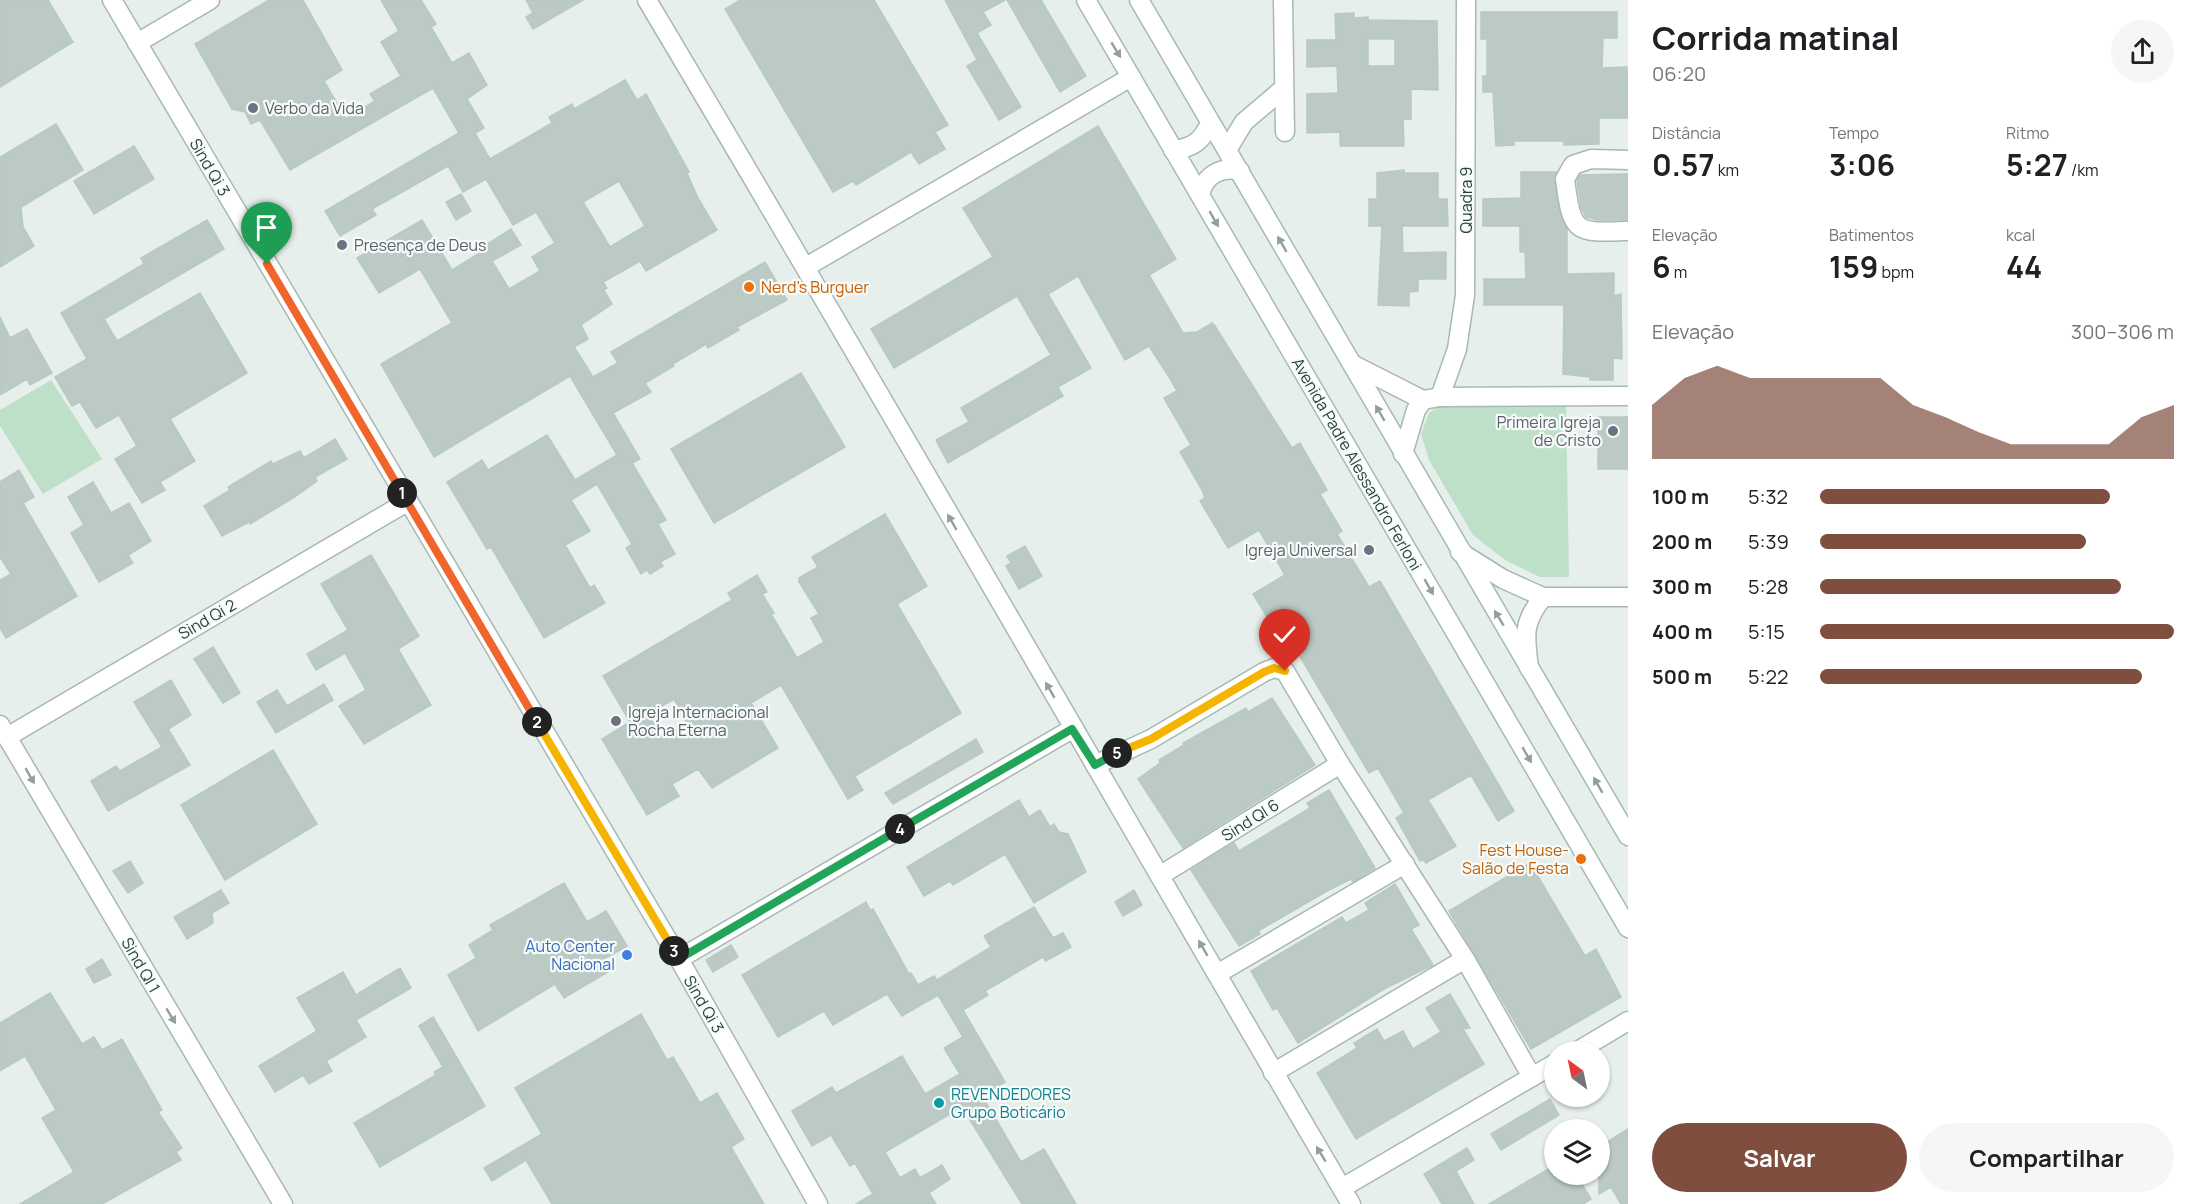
<!DOCTYPE html>
<html lang="pt">
<head>
<meta charset="utf-8">
<style>
  body { margin:0; font-family:Manrope,sans-serif; background:#f6f6f6; color:#202124; height:100vh; display:flex; flex-direction:column; font-size:22px; white-space:nowrap }
  * { box-sizing:border-box; margin:0 }
  p { font-size:20px; color:#757577 }
  .icon { flex:none; width:33px; height:33px; fill:none; stroke:currentColor; stroke-width:2; stroke-linecap:round; stroke-linejoin:round }
  .map { position:relative; flex:1; overflow:hidden }
  .drawer { display:flex; flex-direction:column; background:#fff; width:570px }
  .drawer>* { flex:none }
  .needle { width:39px; rotate:327deg }
  .controls { position:absolute; left:1544px; top:1041px; display:grid; gap:12px }
  .controls a { display:grid; place-items:center; width:66px; height:66px; border-radius:50%; background:#fff; box-shadow:0 2px 4px #0004; font-size:30px }
  .pin { position:absolute; display:grid; place-items:center; width:51px; height:51px; color:#fff; margin:-62px -26px; border-radius:50% 50% 50% 0; rotate:-45deg; box-shadow:0 0 6px #0007 }
  .pin .icon { rotate:45deg }
  .km { position:absolute; width:30px; height:30px; margin:-15px; border-radius:50%; background:#222; color:#fff; font-size:16px; line-height:30px; text-align:center }
  .round { display:grid; place-items:center; flex:none; width:63px; height:63px; border-radius:32px; background:#f6f6f6 }
  .overview { display:flex; align-items:center; justify-content:space-between; height:102px; padding:0 24px }
  h1 { font-size:33px; font-weight:700; line-height:45px }
  .stats { display:grid; grid-template-columns:repeat(3,1fr); gap:9px; height:102px; padding:6px 24px }
  .stats div { display:grid; align-content:center }
  .stats b { font-size:30px; font-weight:700 }
  .stats small { font-size:16px; font-weight:400 }
  .stats p { font-size:16px }
  .chart { height:168px; padding:12px 24px }
  .chart p { display:flex; justify-content:space-between }
  .chart svg { width:100%; height:108px; margin-top:6px; fill:#7f4e3f; opacity:.7 }
  .button { display:flex; gap:12px; margin-top:auto; padding:12px 24px }
  .button a { flex:1; height:69px; border-radius:36px; background:#7f4e3f; color:#fff; font-size:24px; font-weight:700; line-height:69px; text-align:center }
  .button a+a { background:#f6f6f6; color:#202124 }
  ul { padding:0 24px; list-style:none; font-size:20px }
  li { display:grid; grid-template-columns:96px 72px 1fr; align-items:center; height:45px }
  li i { height:15px; border-radius:8px; background:#7f4e3f }
  main { display:flex; flex:1; min-height:0 }
  .map>svg:first-child { display:block }
  .green { fill:#bfe0c8 }
  .building { fill:#bbcac4; stroke:#b8c9c2; stroke-width:1.5; fill-rule:evenodd }
  .lines { fill:none; stroke-linecap:round; stroke-linejoin:round }
  .minor-casing { stroke:#a8b8b2; stroke-width:21 }
  .secondary-casing { stroke:#a4bbb3; stroke-width:21 }
  .minor { stroke:#fff; stroke-width:18 }
  .secondary { stroke:#fff; stroke-width:18 }
  .oneway { fill:#92a09c }
  .split-1-casing { stroke:#fff; stroke-width:12 }
  .split-2-casing { stroke:#fff; stroke-width:12 }
  .split-3-casing { stroke:#fff; stroke-width:12 }
  .split-4-casing { stroke:#fff; stroke-width:12 }
  .split-5-casing { stroke:#fff; stroke-width:12 }
  .split-6-casing { stroke:#fff; stroke-width:12 }
  .split-1 { stroke:#f0652b; stroke-width:8 }
  .split-2 { stroke:#f0652b; stroke-width:8 }
  .split-3 { stroke:#f5b400; stroke-width:8 }
  .split-4 { stroke:#22a559; stroke-width:8 }
  .split-5 { stroke:#22a559; stroke-width:8 }
  .split-6 { stroke:#f5b400; stroke-width:8 }
  .worship-dot { fill:#6b7280; stroke:#f7fbf9; stroke-width:2 }
  .food-dot { fill:#e8710a; stroke:#f7fbf9; stroke-width:2 }
  .shop-dot { fill:#3f7fe0; stroke:#f7fbf9; stroke-width:2 }
  .culture-dot { fill:#0f9aa8; stroke:#f7fbf9; stroke-width:2 }
  .labels { text-anchor:middle; stroke-width:4.5; stroke-linejoin:round; paint-order:stroke }
  .worship-label { font-size:16px; fill:#5b616d; stroke:#f7fbf9; text-anchor:start }
  .street-label { font-size:16px; fill:#24423a; stroke:#f7fbf9 }
  .food-label { font-size:16px; fill:#c56008; stroke:#f7fbf9; text-anchor:start }
  .shop-label { font-size:16px; fill:#366cbe; stroke:#f7fbf9; text-anchor:end }
  .culture-label { font-size:16px; fill:#0d838f; stroke:#f7fbf9; text-anchor:start }
</style>
</head>
<body>
<main>
<div class="map">
<svg width="1628" height="1204" viewBox="0 0 1628 1204">
  <rect width="100%" height="100%" fill="#e6efeb"/>
  <g class="green">
    <path d="M51,380L102,459L43,494L0,426V410Z"/>
    <path d="M1439,406H1566L1569,577H1540L1505,560L1473,535L1429,460L1421,434L1429,413Z"/>
  </g>
  <g class="building">
    <path d="M0,0H48L73,42L0,87Z"/>
    <path d="M269,0H303L342,70L324,81L346,119L375,101L370,94L401,76L381,42L399,31L381,0H421L436,24L431,27L452,63L469,53L487,85L467,99L484,128L475,133L490,159L552,123L549,117L572,104L574,109L625,80L637,100L646,94L689,172L687,173L698,198L717,230L646,271L640,261L603,282L607,288L604,290L612,304L581,325L588,339L574,347L593,377L618,363L611,352L765,262L787,300L737,327L739,330L708,348L706,344L673,364L674,366L645,383L651,392L613,413L640,459L632,463L666,520L658,524L675,554L660,562L663,566L650,574L647,570L641,574L626,548L632,544L597,484L571,500L590,531L565,545L590,588L594,585L605,603L544,638L491,547L487,549L447,482L482,460L488,470L547,435L575,480L617,455L570,376L434,457L381,364L452,323L420,269L379,293L357,258L422,220L452,270L488,248L486,245L511,229L521,245L492,261L509,289L540,271L532,257L555,243L536,212L513,225L486,179L463,192L448,166L372,209L376,215L340,236L325,211L459,133L433,88L290,170L260,120L251,124L245,112L232,109L195,44ZM619,181L645,226L610,247L583,202Z"/>
    <path d="M526,0H583L533,29L526,17L533,13Z"/>
    <path d="M740,0H874L948,125L935,132L945,149L919,164L911,152L856,185L853,181L833,192L725,9Z"/>
    <path d="M945,0H1005L983,12L991,25L977,33L1021,107L999,120L967,66L977,60Z"/>
    <path d="M1007,0H1041L1086,76L1060,92Z"/>
    <path d="M1481,12H1617V38H1603L1602,68L1627,67L1628,118H1599V144L1564,145V141H1514V145L1496,146L1493,92H1483V76H1487V39H1481Z"/>
    <path d="M1354,13V18L1368,17V20L1437,21L1438,90L1411,89V119H1403L1404,146H1340V132L1307,133V94L1338,93L1337,66L1307,67V40H1336L1335,14ZM1368,39H1395V66H1368Z"/>
    <path d="M56,124L83,170L21,207L23,227L34,246L0,267V157Z"/>
    <path d="M1098,126L1176,259L1149,275L1183,333L1197,332L1212,323L1215,326L1292,448L1300,443L1327,490L1320,494L1342,531L1337,534L1369,587L1380,581L1514,811L1498,821L1471,775L1428,800L1456,846L1426,863L1424,860L1420,861L1396,818L1404,813L1378,768L1369,773L1279,621L1272,625L1253,594L1285,575L1259,530L1228,548L1200,501L1205,498L1202,490L1180,452L1191,445L1164,398L1177,391L1169,377L1149,346L1125,360L1078,276L1048,294L1091,368L1058,387L1063,396L948,463L936,440L969,422L961,408L1051,355L1017,296L894,368L871,329L993,257L963,208Z"/>
    <path d="M134,146L154,179L94,214L74,181Z"/>
    <path d="M1404,170V173H1438V199H1447L1448,226H1402L1403,253L1446,252V279H1418V291L1409,292V306L1378,305L1382,226H1369V199H1377V173Z"/>
    <path d="M1521,172H1556L1557,199L1567,229V274L1614,273V296L1621,294L1622,359L1613,358V380H1590V377L1563,374L1564,305H1484V279H1526L1525,252H1520V226H1483V199L1521,198Z"/>
    <path d="M1628,174V220H1598L1586,217L1581,207L1577,181L1580,175Z"/>
    <path d="M461,194L471,211L456,220L446,202Z"/>
    <path d="M207,220L224,249L104,319L117,341L200,293L247,373L170,419L195,461L160,482L165,490L142,503L115,459L137,446L119,415L96,428L80,402L72,406L55,377L87,359L61,313L144,264L141,258Z"/>
    <path d="M0,317L10,338L27,329L52,373L30,385L27,379L0,395Z"/>
    <path d="M801,373L845,447L714,523L671,449Z"/>
    <rect x="1598" y="417" width="30" height="52"/>
    <path d="M335,439L347,459L315,477L317,481L293,498L250,524L249,522L222,536L204,506L230,490L228,487L271,461L273,464L300,451L304,458Z"/>
    <path d="M19,470L34,497L23,503L77,596L6,638L0,628V580L11,574L0,557V482Z"/>
    <path d="M93,482L111,513L129,503L151,541L128,555L133,563L99,582L71,533L84,525L68,497Z"/>
    <path d="M885,514L927,586L897,604L961,713L855,776L863,790L848,799L781,685L751,703L778,748L712,788L698,769L672,784L679,796L647,815L602,739L630,722L603,676L732,600L728,593L757,575L767,592L762,594L774,613L771,614L797,658L824,642L811,618L819,614L799,582V578L818,567L812,557ZM674,699L687,724L662,738L648,714Z"/>
    <path d="M1025,546L1042,576L1019,589L1006,566L1011,563L1007,556Z"/>
    <path d="M371,555L419,636L398,649L431,705L364,744L339,706L366,690L345,653L316,670L307,654L348,630L321,584Z"/>
    <path d="M213,647L240,693L223,703L194,659Z"/>
    <path d="M171,680L191,715L168,729L190,765L108,811L91,781L116,766L120,771L162,747L134,702Z"/>
    <path d="M324,684L333,700L276,733L257,702L277,690L287,706Z"/>
    <path d="M1272,698L1315,765L1183,848L1138,779L1160,763L1159,760L1184,745L1183,743L1246,708L1248,712Z"/>
    <path d="M976,739L983,752L893,804L885,793Z"/>
    <path d="M273,750L317,824L225,880L181,805Z"/>
    <path d="M1329,790L1375,868L1353,882L1351,879L1327,891L1258,931L1260,934L1239,946L1191,870L1234,843L1239,851L1310,808L1307,803Z"/>
    <path d="M1019,800L1029,817L1040,810L1050,827L1054,824L1059,832L1068,834L1086,872L1034,903L1005,854L953,885L950,881L924,896L907,867Z"/>
    <path d="M130,861L143,883L128,893L113,871Z"/>
    <path d="M1530,863L1585,956L1596,949L1621,997L1531,1049L1449,911Z"/>
    <path d="M564,883L587,922L606,911L627,946L604,959L611,970L564,998L555,984L478,1031L448,975L476,958L469,945L493,930L490,925Z"/>
    <path d="M1395,884L1419,925L1411,929L1433,965L1384,989L1298,1043L1277,1008L1273,1010L1251,971L1342,917L1346,923L1369,910L1365,903Z"/>
    <path d="M221,890L229,903L212,913L213,923L187,939L174,917Z"/>
    <path d="M1134,890L1142,905L1123,916L1115,902Z"/>
    <path d="M866,902L870,910L873,909L909,974L911,973L918,985L934,976L937,980L991,947L984,936L1034,907L1053,938L1063,933L1071,947L1046,961L1043,957L985,991L988,995L963,1010L1005,1082L982,1096L998,1123L1021,1162L1044,1149L1076,1204H1022L962,1107L885,1152L900,1178L915,1169L920,1178L942,1165L950,1179L929,1193L936,1204H856L873,1194L855,1163L850,1166L831,1135L812,1146L792,1111L832,1087L836,1093L902,1056L925,1094L960,1074L944,1048L963,1037L938,995L902,1016L887,994L833,1025L824,1011L778,1037L742,975Z"/>
    <path d="M731,945L738,957L713,972L706,960Z"/>
    <path d="M102,959L111,975L94,983L86,969Z"/>
    <path d="M400,968L411,988L356,1020L366,1037L326,1061L332,1071L309,1084L303,1075L275,1092L259,1066L317,1031L297,998L343,972L356,995Z"/>
    <path d="M50,993L82,1044L94,1037L102,1050L122,1039L162,1110L158,1112L182,1148L176,1152L181,1160L102,1204H20L74,1172L42,1118L56,1110L25,1056L0,1071V1023Z"/>
    <path d="M1450,994L1470,1028L1463,1029L1484,1064L1356,1139L1317,1073L1357,1048L1354,1043L1377,1029L1384,1041L1403,1031L1413,1049L1441,1032L1426,1008Z"/>
    <path d="M641,1014L667,1060L673,1057L700,1103L717,1093L744,1139L731,1147L764,1204H552L526,1160L492,1181L484,1168L542,1134L515,1088Z"/>
    <path d="M433,1017L485,1106L380,1167L354,1123L436,1075L434,1072L443,1067L419,1026Z"/>
    <path d="M1550,1099L1559,1115L1501,1150L1491,1134Z"/>
    <path d="M1628,1129V1204H1621L1611,1187L1599,1194V1147Z"/>
    <path d="M1467,1148L1474,1160L1456,1171L1474,1204H1442L1424,1174Z"/>
    <path d="M1552,1167L1554,1174H1576L1591,1199L1583,1204H1489Z"/>
  </g>
  <g class="lines">
    <defs>
      <g id="minor">
        <path d="M112,0L679,959L818,1204"/>
        <path d="M647,0C885,399 1116,803 1351,1204"/>
        <path d="M1283,0L1285,132"/>
        <path d="M137,43L210,0"/>
        <path d="M1227,150L1244,122L1284,88"/>
        <path d="M1628,160L1591,159L1573,165L1565,179C1572,234 1575,233 1628,231"/>
        <path d="M806,267L1131,77"/>
        <path d="M1352,364L1423,400L1416,410L1403,454"/>
        <path d="M1440,397L1457,349L1465,295L1466,0"/>
        <path d="M1423,400L1440,397L1628,396"/>
        <path d="M1460,552L1503,579L1543,597C1522,623 1525,636 1529,668"/>
        <path d="M1543,597H1628"/>
        <path d="M0,725L283,1204"/>
        <path d="M7,737L407,502"/>
        <path d="M1095,765L1151,739L1264,672L1274,668L1285,671L1340,764L1465,959L1532,1077"/>
        <path d="M1161,875L1340,764"/>
        <path d="M679,959L1072,729"/>
        <path d="M1217,974L1405,864"/>
        <path d="M1576,1052L1628,1021"/>
        <path d="M1273,1073L1465,959"/>
        <path d="M1342,1188L1554,1064"/>
      </g>
      <g id="secondary">
        <path d="M1086,0L1628,928"/>
        <path d="M1139,0L1628,836"/>
        <path d="M1173,150C1193,148 1202,141 1210,123"/>
        <path d="M1200,194C1205,175 1221,166 1240,171"/>
      </g>
    </defs>
    <use href="#minor" class="minor-casing"/>
    <use href="#secondary" class="secondary-casing"/>
    <use href="#minor" class="minor"/>
    <use href="#secondary" class="secondary"/>
  </g>
  <defs><path id="oneway-solid" d="M-6-.8H1V-3.2L6.5 0L1 3.2V.8H-6Z" transform="scale(1.5)"/></defs>
  <g class="oneway">
    <use href="#oneway-solid" transform="translate(1116 50) rotate(59)"/>
    <use href="#oneway-solid" transform="translate(1214 219) rotate(60)"/>
    <use href="#oneway-solid" transform="translate(1282 244) rotate(-120)"/>
    <use href="#oneway-solid" transform="translate(1380 413) rotate(-120)"/>
    <use href="#oneway-solid" transform="translate(952 522) rotate(-120)"/>
    <use href="#oneway-solid" transform="translate(1429 587) rotate(60)"/>
    <use href="#oneway-solid" transform="translate(1499 618) rotate(-121)"/>
    <use href="#oneway-solid" transform="translate(1050 690) rotate(-120)"/>
    <use href="#oneway-solid" transform="translate(1527 755) rotate(60)"/>
    <use href="#oneway-solid" transform="translate(30 776) rotate(60)"/>
    <use href="#oneway-solid" transform="translate(1598 785) rotate(-120)"/>
    <use href="#oneway-solid" transform="translate(1203 948) rotate(-120)"/>
    <use href="#oneway-solid" transform="translate(171 1016) rotate(59)"/>
    <use href="#oneway-solid" transform="translate(1321 1154) rotate(-121)"/>
  </g>
  <g class="lines">
    <defs>
      <path id="split-1" d="M267,264L402,493"/>
      <path id="split-2" d="M402,493L537,722"/>
      <path id="split-3" d="M537,722L674,951"/>
      <path id="split-4" d="M674,951L679,959L900,829"/>
      <path id="split-5" d="M900,829L1072,729L1095,765L1117,753"/>
      <path id="split-6" d="M1117,753L1151,739L1264,672L1274,668L1285,671"/>
    </defs>
    <use href="#split-1" class="split-1-casing"/>
    <use href="#split-2" class="split-2-casing"/>
    <use href="#split-3" class="split-3-casing"/>
    <use href="#split-4" class="split-4-casing"/>
    <use href="#split-5" class="split-5-casing"/>
    <use href="#split-6" class="split-6-casing"/>
    <use href="#split-1" class="split-1"/>
    <use href="#split-2" class="split-2"/>
    <use href="#split-3" class="split-3"/>
    <use href="#split-4" class="split-4"/>
    <use href="#split-5" class="split-5"/>
    <use href="#split-6" class="split-6"/>
  </g>
  <g class="worship-dot">
    <circle cx="253" cy="108" r="6"/>
    <circle cx="342" cy="245" r="6"/>
    <circle cx="1613" cy="431" r="6"/>
    <circle cx="1369" cy="550" r="6"/>
    <circle cx="616" cy="721" r="6"/>
  </g>
  <g class="food-dot">
    <circle cx="749" cy="287" r="6"/>
    <circle cx="1581" cy="859" r="6"/>
  </g>
  <circle class="shop-dot" cx="627" cy="955" r="6"/>
  <circle class="culture-dot" cx="939" cy="1103" r="6"/>
  <g class="labels">
    <g class="worship-label">
      <text x="265" y="114">Verbo da Vida</text>
      <text x="354" y="251">Presença de Deus</text>
      <text x="1601" y="428" text-anchor="end">Primeira Igreja<tspan x="1601" dy="18">de Cristo</tspan></text>
      <text x="1357" y="556" text-anchor="end">Igreja Universal</text>
      <text x="628" y="718">Igreja Internacional<tspan x="628" dy="18">Rocha Eterna</tspan></text>
    </g>
    <g class="street-label">
      <text transform="translate(210 167) rotate(60)" y="6">Sind Qi 3</text>
      <text transform="translate(1466 200) rotate(-90)" y="6">Quadra 9</text>
      <text transform="translate(1357 464) rotate(60)" y="6">Avenida Padre Alessandro Ferloni</text>
      <text transform="translate(207 619) rotate(-30)" y="6">Sind Qi 2</text>
      <text transform="translate(1250 820) rotate(-32)" y="6">Sind QI 6</text>
      <text transform="translate(141 965) rotate(60)" y="6">Sind QI 1</text>
      <text transform="translate(704 1004) rotate(60)" y="6">Sind Qi 3</text>
    </g>
    <g class="food-label">
      <text x="761" y="293">Nerd's Burguer</text>
      <text x="1569" y="856" text-anchor="end">Fest House-<tspan x="1569" dy="18">Salão de Festa</tspan></text>
    </g>
    <g class="shop-label">
      <text x="615" y="952">Auto Center<tspan x="615" dy="18">Nacional</tspan></text>
    </g>
    <g class="culture-label">
      <text x="951" y="1100">REVENDEDORES<tspan x="951" dy="18">Grupo Boticário</tspan></text>
    </g>
  </g>
</svg>
<div class="controls">
<a><svg class="needle" viewBox="-14 -14 28 28"><path d="M0-13l5 13h-10z" fill="#e53935"/><path d="M0 13l5-13h-10z" fill="#757577"/></svg></a>
<a><svg class="icon" aria-label="layers" viewBox="0 0 24 24"><path d="M12 4l9 5-9 5-9-5zM3 14l9 5 9-5"/></svg></a>
</div>
<div class="pin" style="left:267px;top:264px;background:#1e9e55"><svg class="icon" aria-label="arrive" viewBox="0 0 24 24"><path d="M6 21V4h12l-3 4 3 4H6"/></svg></div>
<div class="pin" style="left:1285px;top:671px;background:#d93025"><svg class="icon" aria-label="check" viewBox="0 0 24 24"><path d="M5 12l5 5 9-10"/></svg></div>
<b class="km" style="left:402px;top:493px">1</b>
<b class="km" style="left:537px;top:722px">2</b>
<b class="km" style="left:674px;top:951px">3</b>
<b class="km" style="left:900px;top:829px">4</b>
<b class="km" style="left:1117px;top:753px">5</b>
</div>
<section class="drawer">
<div class="overview"><div><h1>Corrida matinal</h1><p>06:20</p></div><a class="round"><svg class="icon" aria-label="share" viewBox="0 0 24 24"><path d="M12 15V3M7 8l5-5 5 5M5 13v7h14v-7"/></svg></a></div>
<div class="stats">
<div><p>Distância</p><b>0.57<small> km</small></b></div>
<div><p>Tempo</p><b>3:06</b></div>
<div><p>Ritmo</p><b>5:27<small> /km</small></b></div>
</div>
<div class="stats">
<div><p>Elevação</p><b>6<small> m</small></b></div>
<div><p>Batimentos</p><b>159<small> bpm</small></b></div>
<div><p>kcal</p><b>44</b></div>
</div>
<div class="chart"><p><span>Elevação</span>300–306 m</p>
<svg viewBox="0 0 160 44" preserveAspectRatio="none"><path d="M0 44V22L10 11L20 6L30 11L40 11L50 11L60 11L70 11L80 22L90 27L100 33L110 38L120 38L130 38L140 38L150 27L160 22V44z"/></svg>
</div>
<ul>
<li><b>100 m</b>5:32<i style="width:82%"></i></li>
<li><b>200 m</b>5:39<i style="width:75%"></i></li>
<li><b>300 m</b>5:28<i style="width:85%"></i></li>
<li><b>400 m</b>5:15<i style="width:100%"></i></li>
<li><b>500 m</b>5:22<i style="width:91%"></i></li>
</ul>
<div class="button"><a>Salvar</a><a>Compartilhar</a></div>
</section>
</main>
</body>
</html>
